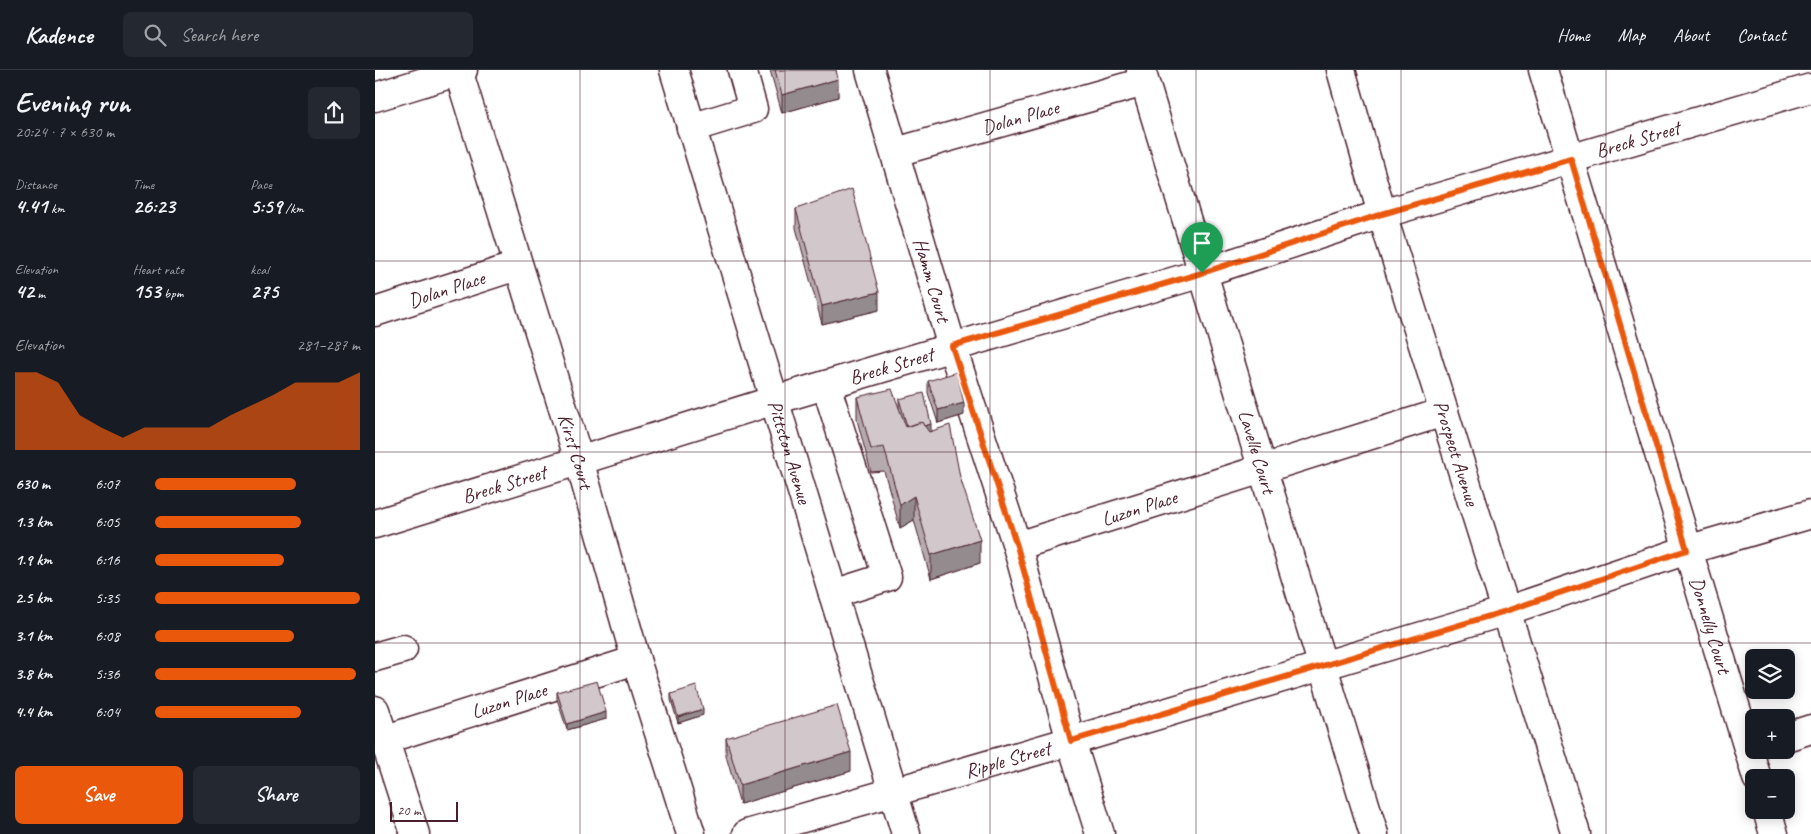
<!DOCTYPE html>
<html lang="en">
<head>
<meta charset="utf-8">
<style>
  body { margin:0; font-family:Caveat,sans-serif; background:#242831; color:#f1f3f6; height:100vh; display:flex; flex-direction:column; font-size:19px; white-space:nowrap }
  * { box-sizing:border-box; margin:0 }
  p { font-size:16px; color:#9ea1a6 }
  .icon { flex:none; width:28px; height:28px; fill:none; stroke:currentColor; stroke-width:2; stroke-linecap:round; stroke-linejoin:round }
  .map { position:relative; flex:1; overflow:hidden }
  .sheet { display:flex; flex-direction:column; background:#171b24; width:375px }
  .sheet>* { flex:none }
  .fabs { position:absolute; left:1370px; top:579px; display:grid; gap:10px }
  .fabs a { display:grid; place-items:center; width:50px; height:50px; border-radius:8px; background:#171b24; box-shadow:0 2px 12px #0003; font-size:25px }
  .scale { position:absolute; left:15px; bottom:12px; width:68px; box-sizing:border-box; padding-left:5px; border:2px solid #4a1f2b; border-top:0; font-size:14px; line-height:18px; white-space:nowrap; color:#4a1f2b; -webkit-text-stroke:4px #fff; paint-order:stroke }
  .pin { position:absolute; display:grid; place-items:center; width:42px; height:42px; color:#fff; margin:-51px -21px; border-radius:50% 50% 50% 0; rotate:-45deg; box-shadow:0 0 5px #0007 }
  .pin .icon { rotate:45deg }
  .round { display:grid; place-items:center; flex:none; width:52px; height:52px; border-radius:8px; background:#242831 }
  .overview { display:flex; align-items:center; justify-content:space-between; height:85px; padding:0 15px }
  h1 { font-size:28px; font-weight:600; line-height:38px }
  .metrics { display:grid; grid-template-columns:repeat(3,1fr); gap:8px; height:85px; padding:5px 15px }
  .metrics div { display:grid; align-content:center }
  .metrics b { font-size:21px; font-weight:600 }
  .metrics small { font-size:14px; font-weight:400 }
  .metrics p { font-size:14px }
  .chart { height:140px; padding:10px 15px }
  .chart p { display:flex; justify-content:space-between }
  .chart svg { width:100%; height:90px; margin-top:5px; fill:#ea580c; opacity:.7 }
  .cta { display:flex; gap:10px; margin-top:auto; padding:10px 15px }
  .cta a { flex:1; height:58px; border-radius:8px; background:#ea580c; color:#fff; font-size:20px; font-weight:600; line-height:58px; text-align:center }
  .cta a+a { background:#242831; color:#f1f3f6 }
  ul { padding:0 15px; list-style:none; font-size:16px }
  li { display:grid; grid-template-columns:80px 60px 1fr; align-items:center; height:38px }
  li i { height:12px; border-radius:6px; background:#ea580c }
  header { display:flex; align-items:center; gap:30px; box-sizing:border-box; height:70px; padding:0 25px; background:#171b24; border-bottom:1px solid #363941 }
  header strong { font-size:24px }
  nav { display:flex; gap:28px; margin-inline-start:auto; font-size:18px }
  .search { width:350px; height:45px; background:#242831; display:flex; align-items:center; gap:12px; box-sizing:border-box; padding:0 18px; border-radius:8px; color:#9ea1a6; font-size:19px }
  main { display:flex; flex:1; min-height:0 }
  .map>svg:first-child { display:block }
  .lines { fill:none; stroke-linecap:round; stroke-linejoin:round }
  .minor-casing { stroke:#4a1f2b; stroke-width:31 }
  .major-casing { stroke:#4a1f2b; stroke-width:31 }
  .minor { stroke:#fff; stroke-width:28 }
  .major { stroke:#fff; stroke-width:28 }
  .wall { fill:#b5abaf; stroke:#4a1f2b }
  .shaded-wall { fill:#938b8e; stroke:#4a1f2b }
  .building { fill:#d2c7cb; stroke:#4a1f2b }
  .route-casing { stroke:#fff; stroke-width:10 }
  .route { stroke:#ea580c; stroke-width:6 }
  .grid { fill:none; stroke:#4a1f2b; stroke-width:1; stroke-opacity:0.55 }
  .labels { text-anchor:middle; stroke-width:5; stroke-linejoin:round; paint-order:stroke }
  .street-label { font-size:20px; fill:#4a1f2b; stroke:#fff }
</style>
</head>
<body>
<header>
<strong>Kadence</strong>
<div class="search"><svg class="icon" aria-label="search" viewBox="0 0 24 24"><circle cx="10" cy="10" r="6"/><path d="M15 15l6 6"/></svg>Search here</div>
<nav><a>Home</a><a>Map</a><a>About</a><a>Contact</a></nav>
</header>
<main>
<section class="sheet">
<div class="overview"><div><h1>Evening run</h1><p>20:24 · 7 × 630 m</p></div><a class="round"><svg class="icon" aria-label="share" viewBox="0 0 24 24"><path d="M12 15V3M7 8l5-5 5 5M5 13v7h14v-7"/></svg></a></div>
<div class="metrics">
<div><p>Distance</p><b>4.41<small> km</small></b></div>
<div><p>Time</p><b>26:23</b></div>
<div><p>Pace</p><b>5:59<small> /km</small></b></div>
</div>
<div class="metrics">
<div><p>Elevation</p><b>42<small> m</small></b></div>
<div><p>Heart rate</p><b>153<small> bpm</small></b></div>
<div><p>kcal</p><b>275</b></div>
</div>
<div class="chart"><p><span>Elevation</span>281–287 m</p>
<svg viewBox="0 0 160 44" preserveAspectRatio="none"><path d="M0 44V6L10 6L20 11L30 27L40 33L50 38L60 33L70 33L80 33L90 33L100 27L110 22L120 17L130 11L140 11L150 11L160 6V44z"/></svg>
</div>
<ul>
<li><b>630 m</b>6:07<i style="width:69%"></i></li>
<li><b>1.3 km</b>6:05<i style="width:71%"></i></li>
<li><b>1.9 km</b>6:16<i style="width:63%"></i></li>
<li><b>2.5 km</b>5:35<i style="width:100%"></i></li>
<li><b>3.1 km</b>6:08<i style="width:68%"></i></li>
<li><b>3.8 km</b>5:36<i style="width:98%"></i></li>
<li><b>4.4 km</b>6:04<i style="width:71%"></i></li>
</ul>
<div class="cta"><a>Save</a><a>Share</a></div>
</section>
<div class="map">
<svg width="1436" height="764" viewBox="0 0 1436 764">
  <rect width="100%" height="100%" fill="#fff"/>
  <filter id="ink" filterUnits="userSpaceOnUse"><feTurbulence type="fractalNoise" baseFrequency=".02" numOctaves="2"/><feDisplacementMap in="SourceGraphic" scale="10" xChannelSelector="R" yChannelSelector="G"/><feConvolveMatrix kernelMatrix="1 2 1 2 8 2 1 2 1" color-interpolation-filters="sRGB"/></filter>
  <g filter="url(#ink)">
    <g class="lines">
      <defs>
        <g id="minor">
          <path id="s1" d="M83,0L204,390L261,590L316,764"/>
          <path id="s2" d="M495,0L577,277L642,476L696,671L725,764"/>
          <path id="s3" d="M766,0L999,764"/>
          <path id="s4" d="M966,0L1007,144L1201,764"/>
          <path id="s5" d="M1168,0L1382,708"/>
          <path d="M0,27L88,0"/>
          <path d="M316,58L378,39L367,0"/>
          <path id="s6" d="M521,82L769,12"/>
          <path id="s7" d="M0,242L142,196"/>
          <path d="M451,315L512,507L458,524"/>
          <path id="s8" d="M0,454L400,330L827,203L1007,144L1436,18"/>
          <path id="s9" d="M642,476L1069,342"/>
          <path d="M0,587L28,579"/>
          <path d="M0,640L40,764"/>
          <path d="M1411,667L1436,659"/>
          <path id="s10" d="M8,670L261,590"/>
          <path d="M1392,740L1399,764"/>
          <path id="s11" d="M372,764L696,671L1131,541L1312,480L1436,444"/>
        </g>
        <g id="major">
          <path id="s12" d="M299,0L531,764"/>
        </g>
      </defs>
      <use href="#minor" class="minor-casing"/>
      <use href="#major" class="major-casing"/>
      <use href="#minor" class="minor"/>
      <use href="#major" class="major"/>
    </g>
    <g class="wall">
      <path d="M395,0H461L463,27L407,43Z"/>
      <path d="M421,139L504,240L447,254L421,158Z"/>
      <path d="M553,311L589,345L563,353L553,323Z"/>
      <path d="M482,327L524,338V329L556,361L585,407L605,493L556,509L539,450L525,458L509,401L496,402L482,350Z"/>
      <path d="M182,622L231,649L192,660L182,629Z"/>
      <path d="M296,624L328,645L303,653L296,630Z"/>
      <path d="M351,668L476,701L365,734L351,686Z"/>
    </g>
    <g class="shaded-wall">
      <path d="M463,9V27L407,43V25Z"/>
      <path d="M504,222V240L447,254V236Z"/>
      <path d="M589,333V345L563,353V340Z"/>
      <path d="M556,354V367L533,359Z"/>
      <path d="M539,426V450L525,458V435Z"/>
      <path d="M605,470V493L556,509V485Z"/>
      <path d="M328,639V645L303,653V647Z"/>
      <path d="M231,642V649L192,660V654Z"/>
      <path d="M476,682V701L365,734V715Z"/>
    </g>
    <g class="building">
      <path d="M400,0H461L463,9L407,25Z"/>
      <path d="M477,119L504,222L447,236L421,139Z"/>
      <path d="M582,302L589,333L563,340L553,311Z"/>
      <path d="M517,319L531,357L547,352L554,362L575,355L585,407L605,470L556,485L539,426L525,435L509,377L496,379L482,327Z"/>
      <path d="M549,323L556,354L549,356L547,352L532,356L524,329Z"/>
      <path d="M222,611L231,642L192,654L182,622Z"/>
      <path d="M321,616L328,639L303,647L296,624Z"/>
      <path d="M462,635L476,682L365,715L351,668Z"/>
    </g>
  </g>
  <g class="lines" filter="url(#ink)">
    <defs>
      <path id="route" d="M1196,89L1312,480L1131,541L696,671L642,476L577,276L827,203L1007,144Z"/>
    </defs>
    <use href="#route" class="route-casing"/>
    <use href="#route" class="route"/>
  </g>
  <path class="grid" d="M205,0V764M410,0V764M615,0V764M821,0V764M1026,0V764M1231,0V764M0,191H1436M0,382H1436M0,573H1436"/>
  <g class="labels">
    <g class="street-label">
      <text dy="7" stroke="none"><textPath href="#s6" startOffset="129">Dolan Place</textPath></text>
      <text dy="7" stroke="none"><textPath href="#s8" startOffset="1320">Breck Street</textPath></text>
      <text dy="7" stroke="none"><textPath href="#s2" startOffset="219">Hamm Court</textPath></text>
      <text dy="7" stroke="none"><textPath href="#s7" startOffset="75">Dolan Place</textPath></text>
      <text dy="7" stroke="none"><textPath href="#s8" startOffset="540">Breck Street</textPath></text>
      <text dy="7" stroke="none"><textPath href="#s1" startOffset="399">Kirst Court</textPath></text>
      <text dy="7" stroke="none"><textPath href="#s12" startOffset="399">Pittston Avenue</textPath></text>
      <text dy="7" stroke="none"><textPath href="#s3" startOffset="399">Lavelle Court</textPath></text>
      <text dy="7" stroke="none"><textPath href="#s4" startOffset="400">Prospect Avenue</textPath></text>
      <text dy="7" stroke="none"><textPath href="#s8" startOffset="135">Breck Street</textPath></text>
      <text dy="7" stroke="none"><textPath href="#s9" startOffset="128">Luzon Place</textPath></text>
      <text dy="7" stroke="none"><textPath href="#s5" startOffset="580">Donnelly Court</textPath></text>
      <text dy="7" stroke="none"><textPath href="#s10" startOffset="132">Luzon Place</textPath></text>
      <text dy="7" stroke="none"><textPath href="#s11" startOffset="271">Ripple Street</textPath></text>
    </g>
  </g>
</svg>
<div class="fabs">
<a><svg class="icon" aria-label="layers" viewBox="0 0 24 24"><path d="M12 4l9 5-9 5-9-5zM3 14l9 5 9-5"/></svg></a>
<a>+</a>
<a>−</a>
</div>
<div class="scale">20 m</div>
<div class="pin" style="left:827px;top:203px;background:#1e9e55"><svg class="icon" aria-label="arrive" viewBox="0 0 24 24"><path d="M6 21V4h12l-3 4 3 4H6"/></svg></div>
</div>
</main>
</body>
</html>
